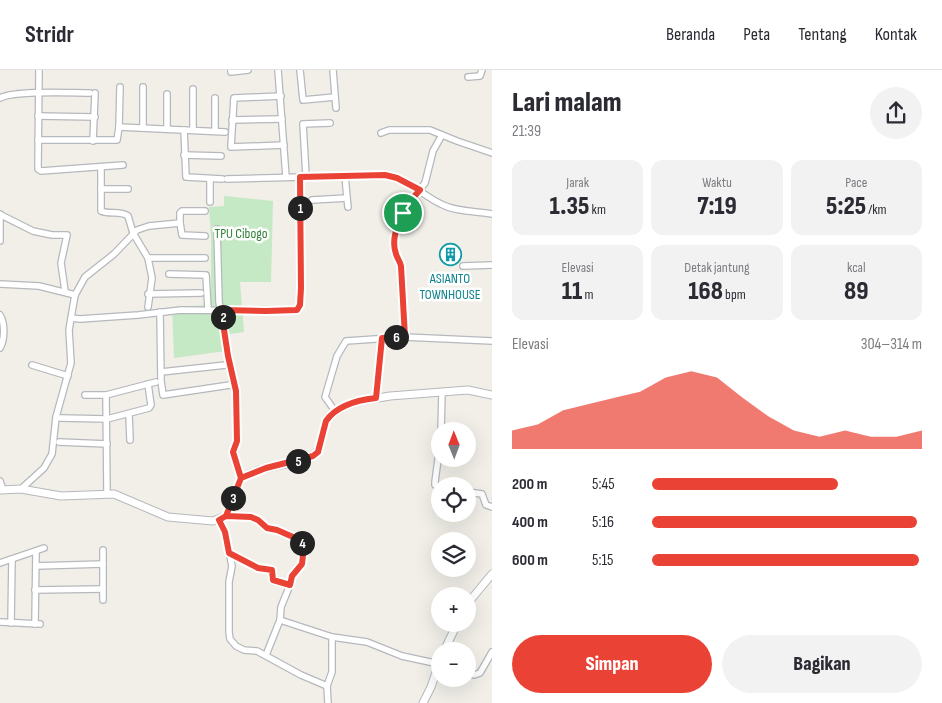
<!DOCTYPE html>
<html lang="id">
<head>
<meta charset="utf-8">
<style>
  body { margin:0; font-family:"Sofia Sans Condensed",sans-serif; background:#f2f2f3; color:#2b2b33; height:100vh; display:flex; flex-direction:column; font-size:19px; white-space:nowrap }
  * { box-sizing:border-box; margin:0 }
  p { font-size:16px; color:#7c7c81 }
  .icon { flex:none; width:28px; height:28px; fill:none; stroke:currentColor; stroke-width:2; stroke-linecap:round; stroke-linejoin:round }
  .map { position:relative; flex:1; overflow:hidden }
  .panel { display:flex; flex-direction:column; background:#fff; width:450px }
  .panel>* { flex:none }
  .needle { width:32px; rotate:359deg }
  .buttons { position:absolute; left:431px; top:352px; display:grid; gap:10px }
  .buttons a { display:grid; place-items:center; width:45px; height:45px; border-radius:50%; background:#fff; box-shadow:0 5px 20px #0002; font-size:25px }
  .pin { position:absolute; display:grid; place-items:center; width:42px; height:42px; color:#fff; margin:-21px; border:2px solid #fff; border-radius:50%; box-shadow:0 1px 5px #0007 }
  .km { position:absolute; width:25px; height:25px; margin:-12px; border-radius:50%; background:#222; color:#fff; font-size:14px; line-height:25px; text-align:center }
  .round { display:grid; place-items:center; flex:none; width:52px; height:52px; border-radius:26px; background:#f2f2f3 }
  .overview { display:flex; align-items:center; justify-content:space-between; height:85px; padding:0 20px }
  h1 { font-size:28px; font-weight:800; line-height:38px }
  .stats { display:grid; grid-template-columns:repeat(3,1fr); gap:8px; height:85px; padding:5px 20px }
  .stats div { display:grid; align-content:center; border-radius:12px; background:#f2f2f3; text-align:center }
  .stats b { font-size:25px; font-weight:800 }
  .stats small { font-size:14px; font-weight:400 }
  .stats p { font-size:14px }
  .chart { height:140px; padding:10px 20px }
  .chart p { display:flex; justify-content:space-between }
  .chart svg { width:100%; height:90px; margin-top:5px; fill:#ea4335; opacity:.7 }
  .action { display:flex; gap:10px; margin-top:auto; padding:10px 20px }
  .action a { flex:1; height:58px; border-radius:30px; background:#ea4335; color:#fff; font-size:20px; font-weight:800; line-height:58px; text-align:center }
  .action a+a { background:#f2f2f3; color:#2b2b33 }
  ul { padding:0 20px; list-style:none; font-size:16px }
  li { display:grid; grid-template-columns:80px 60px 1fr; align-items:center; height:38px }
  li i { height:12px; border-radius:6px; background:#ea4335 }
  header { display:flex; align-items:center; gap:30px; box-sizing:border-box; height:70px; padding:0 25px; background:#fff; border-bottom:1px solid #e1e1e2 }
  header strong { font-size:24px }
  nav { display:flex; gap:28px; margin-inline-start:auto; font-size:18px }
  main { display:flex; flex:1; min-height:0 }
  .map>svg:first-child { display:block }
  .green { fill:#c5e8c5 }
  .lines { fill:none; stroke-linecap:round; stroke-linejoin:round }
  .minor-casing { stroke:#b5b8bc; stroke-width:8 }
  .tertiary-casing { stroke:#b5b8bc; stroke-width:9 }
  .minor { stroke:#fff; stroke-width:5.5 }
  .tertiary { stroke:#fff; stroke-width:7 }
  .route-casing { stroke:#fff; stroke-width:10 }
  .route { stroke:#ea4335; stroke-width:6 }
  .labels { text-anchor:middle; stroke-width:5; stroke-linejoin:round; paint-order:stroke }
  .park-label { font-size:14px; fill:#348238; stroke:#fff }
  .culture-label { font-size:14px; fill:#0d838f; stroke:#fff }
</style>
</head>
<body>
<header>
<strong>Stridr</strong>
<nav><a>Beranda</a><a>Peta</a><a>Tentang</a><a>Kontak</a></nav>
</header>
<main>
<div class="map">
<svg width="492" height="633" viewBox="0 0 492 633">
  <rect width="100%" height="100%" fill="#f1efe8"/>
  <path class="green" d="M224,126L273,131L271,212H240L244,262L223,265L226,281L174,288L172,237L211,235V167L209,137L224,136Z"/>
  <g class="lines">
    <defs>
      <g id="minor">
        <path d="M39,0L38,99L41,101L123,95"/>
        <path d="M231,0V2L248,0"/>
        <path d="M278,0L286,107"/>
        <path d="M300,0L303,30L335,27"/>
        <path d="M333,0L336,38"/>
        <path d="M468,7L480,6L482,0"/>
        <path d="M281,26L234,28L231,77L284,75"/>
        <path d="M0,28C15,20 71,23 90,23"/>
        <path d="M38,46L95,47"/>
        <path d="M232,50L282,49"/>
        <path d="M119,57L225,62"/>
        <path d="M143,58V17"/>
        <path d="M167,59V24"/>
        <path d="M184,60L186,107L222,109"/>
        <path d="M193,60V19"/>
        <path d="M215,61V28"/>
        <path d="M381,63L389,60H430L457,71L492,83"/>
        <path d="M442,65L433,81L425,113L410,131L395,158L394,176L396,186L401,196L405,267L492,271"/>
        <path d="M38,70H117L119,57L120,17"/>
        <path d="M93,71L95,23"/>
        <path d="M184,85L221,86"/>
        <path d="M101,97V141C110,145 120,140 128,146L133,163L148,188L152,208L148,237"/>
        <path d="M306,106L303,54L330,53"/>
        <path d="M227,109L385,105C410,109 421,125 441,134C456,142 476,141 492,144"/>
        <path d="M210,110V132"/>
        <path d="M101,119H128"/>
        <path d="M347,128L348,137"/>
        <path d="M312,130L347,128L345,105"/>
        <path d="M1,145L33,161L52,165H67L61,193L65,221"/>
        <path d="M180,153L182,165L205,166"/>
        <path d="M217,159L219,232L235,321L237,367L234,384L241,408"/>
        <path d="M0,171V144"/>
        <path d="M148,188H205"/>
        <path d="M463,196L492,195"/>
        <path d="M169,204L206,205L208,239"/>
        <path d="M0,214L39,216L75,225L85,207L114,184L137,160L149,156L180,153V143L182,141H205"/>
        <path d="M148,224L201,223"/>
        <path d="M75,225L71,248L80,249L138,245L181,240L266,241L297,240L300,235L301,218L300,107"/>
        <path d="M160,242L161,311L163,325L230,315"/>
        <path d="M0,245C5,253 5,269 0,278"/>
        <path d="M32,295L68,306"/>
        <path d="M161,302L226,295"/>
        <path d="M85,325H106L156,312"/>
        <path d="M106,325L107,424"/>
        <path d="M376,328L382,268"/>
        <path d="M335,341L325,327L337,286L346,271L405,267"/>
        <path d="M129,344L130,370"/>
        <path d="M60,348L107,349L149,338L151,335L148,314"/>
        <path d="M441,361L442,322"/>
        <path d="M59,372L107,374"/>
        <path d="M440,374L435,412V415L440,417"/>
        <path d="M0,411L3,420"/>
        <path d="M21,419L44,398L52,384L56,347L71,293L69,260L71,248"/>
        <path d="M468,422L482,424L486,435L492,437"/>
        <path d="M226,446L251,447L258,450L267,458L277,460L301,470L304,476L302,494L292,506L290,515L281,537L280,550L332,567V602L327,616L328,633"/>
        <path d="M219,450L225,462L232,496L229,512V562L230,569L236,576L244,580L257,581L301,605L327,616"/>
        <path d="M103,480V530"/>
        <path d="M229,483L258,498L272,500L273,511L290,515"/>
        <path d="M0,493L44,478"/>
        <path d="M36,496L103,494"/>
        <path d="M35,520L103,519"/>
        <path d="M0,552L40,554"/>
        <path d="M11,553L12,489"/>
        <path d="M35,554L36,481"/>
        <path d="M332,567L367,572L402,586L439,594"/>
        <path d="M266,585L280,550"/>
        <path d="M468,603L474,605L480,603L492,582"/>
      </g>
      <g id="tertiary">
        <path d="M0,420L21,419L61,426L114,424L168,447L213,451L226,446L241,408C249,403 258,400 268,398C281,394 314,392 319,378L326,351L329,346L345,336L360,331L390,326L468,320L492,325"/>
        <path d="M468,533L492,504"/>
        <path d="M444,581L457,554"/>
        <path d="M423,633L431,617L440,591"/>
      </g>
    </defs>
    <use href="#minor" class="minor-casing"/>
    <use href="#tertiary" class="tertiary-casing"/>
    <use href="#minor" class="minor"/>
    <use href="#tertiary" class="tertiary"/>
  </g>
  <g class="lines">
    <defs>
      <path id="route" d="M403,143L410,131L420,120L397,108L385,105L300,107L301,218L300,235L297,240L266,241L221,240L228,286L236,321L237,371L233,382L241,408L226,446L219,450L225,462L229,483L258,498L272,500L273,510L290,515L292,506L302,494L304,476L300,470L277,460L267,458L258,450L251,447L226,446L241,408L266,398L313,386L318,382L319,378L326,351C337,335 358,330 376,328L382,268L405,267L401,196C400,191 397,188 396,184C391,170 397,156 403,143"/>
    </defs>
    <use href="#route" class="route-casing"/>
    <use href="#route" class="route"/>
  </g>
  <defs>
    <symbol id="building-ring" viewBox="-11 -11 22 22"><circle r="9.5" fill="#fff" stroke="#0f9aa8" stroke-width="1.5"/><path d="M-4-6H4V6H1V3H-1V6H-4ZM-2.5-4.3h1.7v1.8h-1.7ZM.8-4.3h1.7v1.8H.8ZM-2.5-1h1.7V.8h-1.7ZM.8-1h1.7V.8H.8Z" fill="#0f9aa8"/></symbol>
  </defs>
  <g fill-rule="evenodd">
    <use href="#building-ring" x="438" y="172" width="25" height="25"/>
  </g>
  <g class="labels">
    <g class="park-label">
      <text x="241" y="168">TPU Cibogo</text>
    </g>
    <g class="culture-label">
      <text x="450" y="213">ASIANTO<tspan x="450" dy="16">TOWNHOUSE</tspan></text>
    </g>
  </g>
</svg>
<div class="buttons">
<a><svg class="needle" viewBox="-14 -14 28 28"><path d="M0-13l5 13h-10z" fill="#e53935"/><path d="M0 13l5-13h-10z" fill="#7c7c81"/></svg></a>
<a><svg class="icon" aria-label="locate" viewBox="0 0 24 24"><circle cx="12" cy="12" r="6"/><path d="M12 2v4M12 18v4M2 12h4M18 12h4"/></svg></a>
<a><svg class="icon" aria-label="layers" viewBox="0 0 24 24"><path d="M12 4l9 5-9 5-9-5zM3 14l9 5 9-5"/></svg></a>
<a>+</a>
<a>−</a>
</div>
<div class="pin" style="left:403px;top:143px;background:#1e9e55"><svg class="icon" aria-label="arrive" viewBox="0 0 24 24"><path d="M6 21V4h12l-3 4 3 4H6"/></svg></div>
<b class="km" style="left:300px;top:138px">1</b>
<b class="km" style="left:223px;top:247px">2</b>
<b class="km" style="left:233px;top:428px">3</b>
<b class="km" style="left:302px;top:473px">4</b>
<b class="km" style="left:298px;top:391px">5</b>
<b class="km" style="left:396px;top:267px">6</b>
</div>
<section class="panel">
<div class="overview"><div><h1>Lari malam</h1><p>21:39</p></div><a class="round"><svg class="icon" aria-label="share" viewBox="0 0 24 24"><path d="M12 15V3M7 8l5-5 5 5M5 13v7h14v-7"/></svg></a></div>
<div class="stats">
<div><p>Jarak</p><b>1.35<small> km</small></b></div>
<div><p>Waktu</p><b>7:19</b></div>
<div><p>Pace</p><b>5:25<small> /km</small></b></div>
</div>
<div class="stats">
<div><p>Elevasi</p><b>11<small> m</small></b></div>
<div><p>Detak jantung</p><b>168<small> bpm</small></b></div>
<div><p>kcal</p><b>89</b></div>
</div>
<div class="chart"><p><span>Elevasi</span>304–314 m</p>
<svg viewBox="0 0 160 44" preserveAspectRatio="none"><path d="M0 44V35L10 32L20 25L30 22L40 19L50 16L60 9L70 6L80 9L90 19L100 28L110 35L120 38L130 35L140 38L150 38L160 35V44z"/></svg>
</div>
<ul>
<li><b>200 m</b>5:45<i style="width:69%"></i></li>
<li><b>400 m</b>5:16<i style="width:98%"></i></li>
<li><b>600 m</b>5:15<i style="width:99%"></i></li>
</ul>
<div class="action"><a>Simpan</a><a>Bagikan</a></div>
</section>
</main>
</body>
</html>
